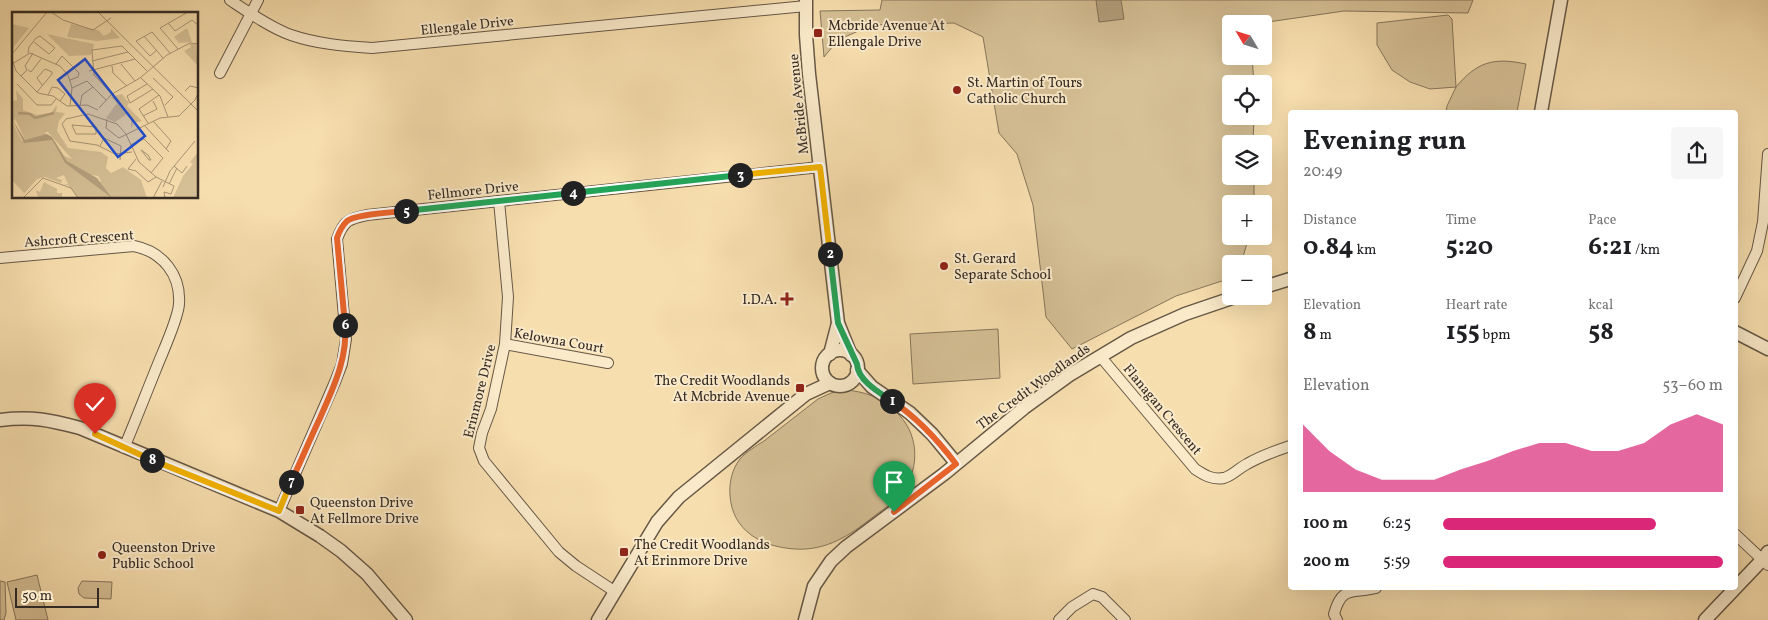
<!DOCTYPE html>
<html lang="en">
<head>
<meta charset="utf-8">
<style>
  body { margin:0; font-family:Vollkorn,serif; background:#f6f6f6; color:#202124; height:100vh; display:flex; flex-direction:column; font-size:19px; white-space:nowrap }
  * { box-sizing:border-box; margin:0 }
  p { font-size:16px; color:#757577 }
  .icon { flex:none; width:28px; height:28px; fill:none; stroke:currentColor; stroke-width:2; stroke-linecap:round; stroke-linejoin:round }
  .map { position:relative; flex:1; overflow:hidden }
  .details { position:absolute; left:1288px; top:110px; width:450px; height:480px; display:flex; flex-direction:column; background:#fff; border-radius:5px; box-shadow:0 5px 20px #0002 }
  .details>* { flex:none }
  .needle { width:32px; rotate:308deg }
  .tools { position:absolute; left:1222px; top:15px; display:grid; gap:10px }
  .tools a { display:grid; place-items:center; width:50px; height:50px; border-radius:5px; background:#fff; box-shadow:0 5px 20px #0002; font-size:25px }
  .scale { position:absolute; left:15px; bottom:12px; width:84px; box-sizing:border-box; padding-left:5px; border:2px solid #352b23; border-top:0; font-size:14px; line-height:18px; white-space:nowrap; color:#352b23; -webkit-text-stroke:4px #faeaca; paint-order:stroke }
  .pin { position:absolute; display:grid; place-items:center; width:42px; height:42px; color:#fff; margin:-51px -21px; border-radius:50% 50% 50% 0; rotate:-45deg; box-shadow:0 0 5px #0007 }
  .pin .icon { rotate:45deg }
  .km { position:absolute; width:25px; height:25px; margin:-12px; border-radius:50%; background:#222; color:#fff; font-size:14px; line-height:25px; text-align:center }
  .round { display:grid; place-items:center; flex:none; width:52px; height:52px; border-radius:5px; background:#f6f6f6 }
  .headline { display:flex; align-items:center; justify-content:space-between; height:85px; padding:0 15px }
  h1 { font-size:28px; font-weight:700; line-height:38px }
  .figures { display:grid; grid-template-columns:repeat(3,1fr); gap:8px; height:85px; padding:5px 15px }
  .figures div { display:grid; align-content:center }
  .figures b { font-size:25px; font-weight:700 }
  .figures small { font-size:14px; font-weight:400 }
  .figures p { font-size:14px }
  .chart { height:140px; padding:10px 15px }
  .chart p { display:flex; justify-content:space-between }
  .chart svg { width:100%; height:90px; margin-top:5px; fill:#db2777; opacity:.7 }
  ul { padding:0 15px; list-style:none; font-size:16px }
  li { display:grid; grid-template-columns:80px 60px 1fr; align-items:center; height:38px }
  li i { height:12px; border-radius:6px; background:#db2777 }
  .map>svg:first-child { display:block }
  .green { fill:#d6c096; stroke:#86765c }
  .water { fill:#b5a17f; stroke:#82725a }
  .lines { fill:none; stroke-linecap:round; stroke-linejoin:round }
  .minor-casing { stroke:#665846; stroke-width:12 }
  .tertiary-casing { stroke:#665846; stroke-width:15 }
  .minor { stroke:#faeaca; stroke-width:10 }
  .tertiary { stroke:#faeaca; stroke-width:12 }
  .split-1-casing { stroke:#fff; stroke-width:10 }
  .split-2-casing { stroke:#fff; stroke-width:10 }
  .split-3-casing { stroke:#fff; stroke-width:10 }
  .split-4-casing { stroke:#fff; stroke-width:10 }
  .split-5-casing { stroke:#fff; stroke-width:10 }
  .split-6-casing { stroke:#fff; stroke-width:10 }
  .split-7-casing { stroke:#fff; stroke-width:10 }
  .split-8-casing { stroke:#fff; stroke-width:10 }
  .split-9-casing { stroke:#fff; stroke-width:10 }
  .split-1 { stroke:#f0652b; stroke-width:6 }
  .split-2 { stroke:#22a559; stroke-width:6 }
  .split-3 { stroke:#f5b400; stroke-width:6 }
  .split-4 { stroke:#22a559; stroke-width:6 }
  .split-5 { stroke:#22a559; stroke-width:6 }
  .split-6 { stroke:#f0652b; stroke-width:6 }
  .split-7 { stroke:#f0652b; stroke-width:6 }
  .split-8 { stroke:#f5b400; stroke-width:6 }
  .split-9 { stroke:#f5b400; stroke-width:6 }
  .poi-dot { fill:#8f2418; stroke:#faeaca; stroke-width:2 }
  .labels { text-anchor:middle; stroke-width:4; stroke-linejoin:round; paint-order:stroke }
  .street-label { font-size:14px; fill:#352b23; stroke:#faeaca }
  .poi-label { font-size:14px; fill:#352b23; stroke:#faeaca; text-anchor:start }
  .inset-river { fill:none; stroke:#b5a17f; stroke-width:2.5 }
  .inset-road { fill:none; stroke:#a99676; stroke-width:1 }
  .view { fill:#1d4ed8; fill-opacity:0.15; stroke:#1d4ed8; stroke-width:2.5 }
  .inset-edge { fill:none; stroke:#352b23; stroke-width:2.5 }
</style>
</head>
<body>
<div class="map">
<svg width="1768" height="620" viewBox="0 0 1768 620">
  <rect width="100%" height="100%" fill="#f7deae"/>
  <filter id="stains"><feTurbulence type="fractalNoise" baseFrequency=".004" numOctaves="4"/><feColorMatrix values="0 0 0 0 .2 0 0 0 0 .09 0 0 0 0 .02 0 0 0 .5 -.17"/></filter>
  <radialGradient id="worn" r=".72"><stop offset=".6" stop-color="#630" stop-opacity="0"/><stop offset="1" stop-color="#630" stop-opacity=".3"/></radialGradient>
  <g class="green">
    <path d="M882,0H1473L1468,13L1344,11L1254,24H1231V56H1252L1254,84H1231V116H1254L1253,144H1231V176H1254V204H1231V236H1249L1241,264H1231V278L1176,296L1072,349L1046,317L1033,205L1017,154L999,133L983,37L954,23L872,25L838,40L824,57L820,11L880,10Z"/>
    <path d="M1448,15L1452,19L1456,87C1477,62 1493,57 1526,64L1517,112H1446L1447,106L1456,87L1430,89L1410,82L1392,70L1377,45V23Z"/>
    <path d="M998,329L1000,378L913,384L910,334Z"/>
    <path d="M844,390C864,391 880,397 895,411C919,432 921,467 902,493C895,502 883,509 873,517C850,535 827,551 795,549C762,547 732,531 730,495C729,483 732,469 740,459C746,452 756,446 764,441C782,427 800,413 818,399L831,393Z"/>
    <path d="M37,575L48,620H16L7,582Z"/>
    <path d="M0,581L5,582L6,613L4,620H0Z"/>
    <path d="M82,581L112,582L111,599L84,598L79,594L78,588Z"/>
  </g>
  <path class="water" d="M1096,0H1121L1124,19L1099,22Z"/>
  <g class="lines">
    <defs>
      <g id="minor">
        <path d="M230,0C248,12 271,28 291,35C317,44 344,46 372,48L806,6"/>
        <path d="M220,73L258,0"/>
        <path d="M499,201L508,297L505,344L491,409L482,433L479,448L484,461L559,552L576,566L614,591"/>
        <path d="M0,258L134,246C163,252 181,275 179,304C178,320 162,353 156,369C145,396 135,422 124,448"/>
        <path d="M1735,298L1757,251L1763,222L1768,154"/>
        <path d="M505,344L608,363"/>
        <path d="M1100,356L1195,469C1204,475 1212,480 1224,478C1232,476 1239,468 1247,464C1261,456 1275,451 1290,446"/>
        <path d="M279,511L335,382L342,364L346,339L337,239C344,220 349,219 367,215L820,167"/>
        <path d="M1735,534L1768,565"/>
        <path d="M1059,620L1072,607L1093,594L1102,597L1125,620"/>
        <path d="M1337,620L1334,614C1342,585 1352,594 1376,588"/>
      </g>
      <g id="tertiary">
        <path d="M806,0V35L809,74L838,323L851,355"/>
        <path d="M1541,112L1561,0"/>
        <path d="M1264,287L1290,279"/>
        <path d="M1735,332L1768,349"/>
        <circle cx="840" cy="368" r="18"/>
        <path d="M830,354L838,323"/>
        <path d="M857,370L872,387L910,413L932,434L956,463"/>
        <path d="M0,420C32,416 50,420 80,428L279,511L320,536L341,551L367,574L406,620"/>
        <path d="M598,620L657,522L679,497L806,394L830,383"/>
        <path d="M805,620L814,586L831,561L846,547L944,474L1024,408L1071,374L1131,338L1185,314L1238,296"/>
        <path d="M1705,620L1762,560L1768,552"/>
      </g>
    </defs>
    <use href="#minor" class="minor-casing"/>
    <use href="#tertiary" class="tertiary-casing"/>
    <use href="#minor" class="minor"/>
    <use href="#tertiary" class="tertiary"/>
  </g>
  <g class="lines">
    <defs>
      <path id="split-1" d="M892,401C918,418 937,439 956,464L894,512"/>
      <path id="split-2" d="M830,254L838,323L857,364C858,381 880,393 892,401"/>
      <path id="split-3" d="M740,175L820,167L830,254"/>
      <path id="split-4" d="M573,193L740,175"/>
      <path id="split-5" d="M406,211L573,193"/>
      <path id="split-6" d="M345,325L337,238C339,232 342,226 347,221C355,214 394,212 406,211"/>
      <path id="split-7" d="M291,482C301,461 310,439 320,418C333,388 348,358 345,325"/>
      <path id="split-8" d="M152,460L279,511L291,482"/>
      <path id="split-9" d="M95,434L152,460"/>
    </defs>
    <use href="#split-1" class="split-1-casing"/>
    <use href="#split-2" class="split-2-casing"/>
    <use href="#split-3" class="split-3-casing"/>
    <use href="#split-4" class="split-4-casing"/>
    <use href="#split-5" class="split-5-casing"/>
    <use href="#split-6" class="split-6-casing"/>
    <use href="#split-7" class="split-7-casing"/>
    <use href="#split-8" class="split-8-casing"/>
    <use href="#split-9" class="split-9-casing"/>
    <use href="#split-1" class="split-1"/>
    <use href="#split-2" class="split-2"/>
    <use href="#split-3" class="split-3"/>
    <use href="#split-4" class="split-4"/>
    <use href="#split-5" class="split-5"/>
    <use href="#split-6" class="split-6"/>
    <use href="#split-7" class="split-7"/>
    <use href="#split-8" class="split-8"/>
    <use href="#split-9" class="split-9"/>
  </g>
  <g class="poi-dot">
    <rect x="813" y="28" width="10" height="10" rx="2.5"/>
    <circle cx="957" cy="90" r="5"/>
    <circle cx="944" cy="266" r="5"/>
    <path d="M784.5 291.5h5v5h5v5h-5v5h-5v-5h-5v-5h5z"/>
    <rect x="795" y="383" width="10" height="10" rx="2.5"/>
    <rect x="295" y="505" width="10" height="10" rx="2.5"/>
    <rect x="619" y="547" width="10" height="10" rx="2.5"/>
    <circle cx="102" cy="555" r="5"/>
  </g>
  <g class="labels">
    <g class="street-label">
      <text transform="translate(467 25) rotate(-6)" y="5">Ellengale Drive</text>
      <text transform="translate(798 104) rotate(-96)" y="5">McBride Avenue</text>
      <text transform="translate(473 190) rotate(-6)" y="5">Fellmore Drive</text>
      <text transform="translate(79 238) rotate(-4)" y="5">Ashcroft Crescent</text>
      <text transform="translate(559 340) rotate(10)" y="5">Kelowna Court</text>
      <text transform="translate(1033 386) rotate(-36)" y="5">The Credit Woodlands</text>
      <text transform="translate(479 391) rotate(-76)" y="5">Erinmore Drive</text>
      <text transform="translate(1163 409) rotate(50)" y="5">Flanagan Crescent</text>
    </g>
    <g class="poi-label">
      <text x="828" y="30">Mcbride Avenue At<tspan x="828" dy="16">Ellengale Drive</tspan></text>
      <text x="967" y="87">St. Martin of Tours<tspan x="967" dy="16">Catholic Church</tspan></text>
      <text x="954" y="263">St. Gerard<tspan x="954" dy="16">Separate School</tspan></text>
      <text x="777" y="304" text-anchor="end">I.D.A.</text>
      <text x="790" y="385" text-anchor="end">The Credit Woodlands<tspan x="790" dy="16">At Mcbride Avenue</tspan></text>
      <text x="310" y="507">Queenston Drive<tspan x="310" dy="16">At Fellmore Drive</tspan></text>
      <text x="634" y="549">The Credit Woodlands<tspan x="634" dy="16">At Erinmore Drive</tspan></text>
      <text x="112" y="552">Queenston Drive<tspan x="112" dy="16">Public School</tspan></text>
    </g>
  </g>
  <g transform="translate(12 12)">
    <rect width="186" height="186" fill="#f7deae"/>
    <path d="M0,12L17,16L0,37ZM59,12L86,18L92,24L99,20V16L108,26L85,29L55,25ZM175,16L180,30L167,31L162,25ZM35,22L82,32L81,37L79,43L57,44ZM177,32H184L186,54L172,39L179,35ZM4,78L11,87V98L25,103L39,101L45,93L44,100L53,101L47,109L45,119L56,136L89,140L96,145L94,156L99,161L111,155L129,168L135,186H66L56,173L51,172H56L52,163L44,166L50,168L49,171L33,165L25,167L8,186L12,181L0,168V110L10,129L40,128L53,151L83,171L76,166L87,172L89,169L86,164L75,162L55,149L52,144L60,147L36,120H33L35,124L13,128L3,106V109L0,107V89L5,88ZM110,82L117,91L115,94L130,109L122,111L119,117V107L115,102L103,110L94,106L105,91L99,85ZM186,140V186H161L171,164L181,152L178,150ZM32,170L45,177V181H50V186H26L24,178L28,180Z" fill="#d6c096"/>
    <path d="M0,107L13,128L35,122L40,125L55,149L85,166L100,186L53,151L40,128L12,131Z" fill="#b5a17f"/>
    <path class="inset-river" d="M6,101L18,102L23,106L42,101"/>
    <path class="inset-road" d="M39,0L51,8L81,18L99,6M86,0L187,100M156,11L163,19L180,8L187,14M132,24L151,46M166,37L148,16L176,0M145,38L138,44L124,29L140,20L158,41M16,41L17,35L24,26L28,24L43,36L37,42L22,30M0,42L35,0M0,47L4,59L26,81L41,84L55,94L75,93L86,98M80,49L116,40M0,52L18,41L48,54L56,63L60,76L58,94M44,52L50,44L67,61L66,65L58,68M109,52L123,69M100,54L101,61L115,74M16,58L19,60L29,47M77,59L123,47M9,64L15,58L13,54L21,41M129,66L148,84L156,105M141,66L161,85L153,93M5,72L25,93H39L44,87M135,72L115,84L118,91L141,77M60,76L75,69L94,88M173,79L178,74L187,76M25,80L40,62V60L33,57L25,66L30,73M100,82L82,63L80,38L110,34L135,59M36,83L40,75L46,76L53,82L48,89M68,94L70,83L81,75M87,96L100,82L128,66L155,43L178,31L187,32M131,104L145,97L141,89M95,107L94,116L107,126L148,106L167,104L183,88L187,79M141,109L159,129L154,137M136,111L127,97L147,83M60,113L84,115V122H64ZM132,113L157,140M118,133L132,127L151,146L139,161M88,134L92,126L109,134L108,148M129,138L136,143L139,148H137ZM120,140L103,142L85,133L58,129L50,112L54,107L76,102L105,112L114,122L127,150L144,165L162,174L159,182L152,180L153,186M124,147L116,157L124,159L136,170L144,165M162,154L170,161L175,154M157,172L165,156M151,175L158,159L183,129M11,186L31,166L59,176L66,186M141,186L150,169"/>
    <path class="view" d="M73,47L133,124L106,145L46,68Z"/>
    <rect width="186" height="186" class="inset-edge"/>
  </g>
  <rect width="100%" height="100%" filter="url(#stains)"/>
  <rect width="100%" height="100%" fill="url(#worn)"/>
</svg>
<div class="tools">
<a><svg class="needle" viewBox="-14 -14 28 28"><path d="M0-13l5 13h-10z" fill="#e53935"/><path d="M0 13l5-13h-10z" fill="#757577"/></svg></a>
<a><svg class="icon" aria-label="locate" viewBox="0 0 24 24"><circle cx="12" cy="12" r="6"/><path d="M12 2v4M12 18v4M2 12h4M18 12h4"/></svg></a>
<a><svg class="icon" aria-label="layers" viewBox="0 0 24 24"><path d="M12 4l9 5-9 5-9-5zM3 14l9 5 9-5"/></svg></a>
<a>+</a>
<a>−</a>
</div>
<div class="scale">50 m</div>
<div class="pin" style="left:894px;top:512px;background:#1e9e55"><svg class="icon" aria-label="arrive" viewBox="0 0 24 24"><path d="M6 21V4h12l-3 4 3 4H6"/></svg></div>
<div class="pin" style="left:95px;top:434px;background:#d93025"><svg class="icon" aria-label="check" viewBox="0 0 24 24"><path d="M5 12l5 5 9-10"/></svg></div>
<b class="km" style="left:892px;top:401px">1</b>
<b class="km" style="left:830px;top:254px">2</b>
<b class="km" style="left:740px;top:175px">3</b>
<b class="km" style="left:573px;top:193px">4</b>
<b class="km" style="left:406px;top:211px">5</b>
<b class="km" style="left:345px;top:325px">6</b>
<b class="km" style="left:291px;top:482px">7</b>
<b class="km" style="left:152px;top:460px">8</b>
<section class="details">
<div class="headline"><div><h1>Evening run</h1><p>20:49</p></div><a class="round"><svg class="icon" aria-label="share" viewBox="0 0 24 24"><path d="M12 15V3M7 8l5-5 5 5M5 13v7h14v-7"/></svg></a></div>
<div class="figures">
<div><p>Distance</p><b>0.84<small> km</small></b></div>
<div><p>Time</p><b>5:20</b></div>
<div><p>Pace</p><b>6:21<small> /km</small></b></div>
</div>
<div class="figures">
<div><p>Elevation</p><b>8<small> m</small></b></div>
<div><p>Heart rate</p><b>155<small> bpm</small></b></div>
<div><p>kcal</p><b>58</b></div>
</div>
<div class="chart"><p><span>Elevation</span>53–60 m</p>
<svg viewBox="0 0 160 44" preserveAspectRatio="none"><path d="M0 44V11L10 24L20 33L30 38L40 38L50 38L60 33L70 29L80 24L90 20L100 20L110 24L120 24L130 20L140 11L150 6L160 11V44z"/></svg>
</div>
<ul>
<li><b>100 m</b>6:25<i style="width:76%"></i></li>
<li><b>200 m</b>5:59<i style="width:100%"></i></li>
</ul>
</section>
</div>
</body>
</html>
